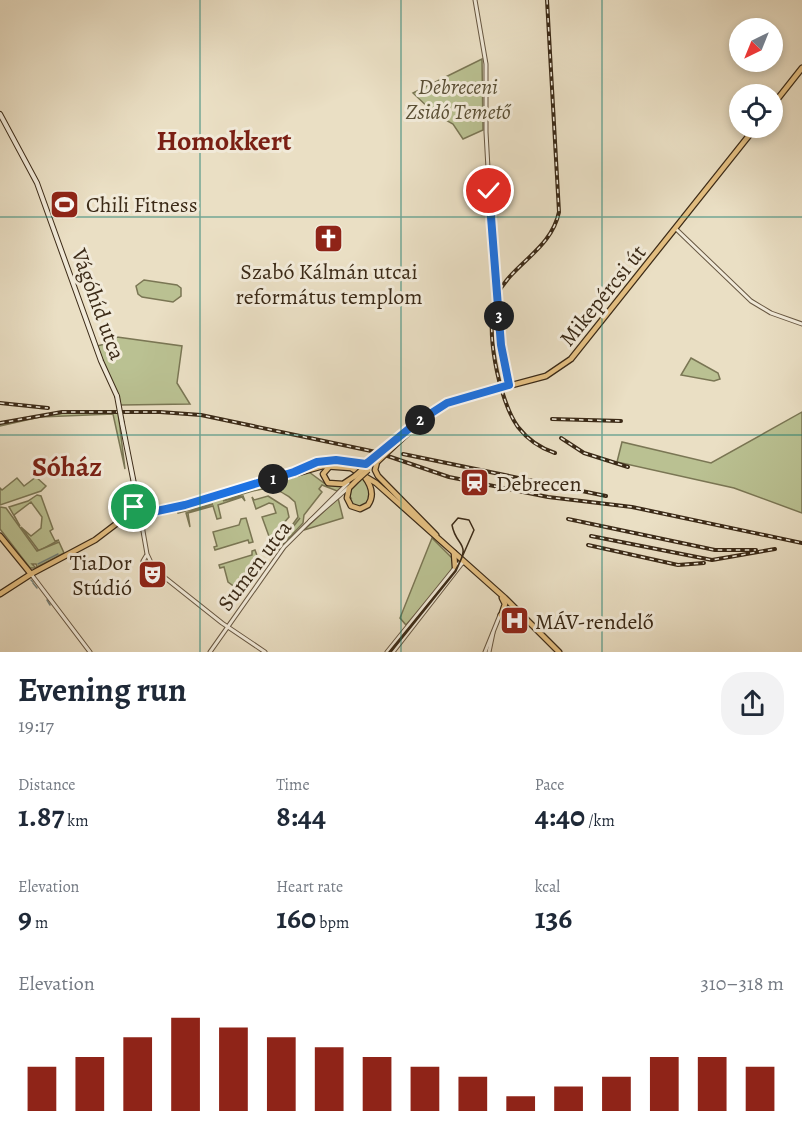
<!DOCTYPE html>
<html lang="en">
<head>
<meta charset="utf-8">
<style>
  body { margin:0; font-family:Alegreya,serif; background:#f2f2f3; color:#1f2937; height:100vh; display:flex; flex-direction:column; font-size:22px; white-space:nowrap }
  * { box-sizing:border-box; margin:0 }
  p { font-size:20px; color:#747a83 }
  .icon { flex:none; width:33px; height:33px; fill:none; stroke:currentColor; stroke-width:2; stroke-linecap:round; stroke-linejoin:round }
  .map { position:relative; height:652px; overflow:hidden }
  .panel { display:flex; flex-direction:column; background:#fff; flex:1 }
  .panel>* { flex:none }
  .needle { width:39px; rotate:223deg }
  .fabs { position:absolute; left:729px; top:18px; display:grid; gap:12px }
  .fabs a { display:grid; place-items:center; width:54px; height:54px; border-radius:50%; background:#fff; box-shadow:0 3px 9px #0003; font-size:30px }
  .pin { position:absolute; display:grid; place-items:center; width:51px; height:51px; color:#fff; margin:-26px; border:3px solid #fff; border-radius:50%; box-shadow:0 2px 6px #0007 }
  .km { position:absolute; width:30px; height:30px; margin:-15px; border-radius:50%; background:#222; color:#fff; font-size:16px; line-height:30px; text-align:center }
  .round { display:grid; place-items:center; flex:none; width:63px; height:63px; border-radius:24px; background:#f2f2f3 }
  .headline { display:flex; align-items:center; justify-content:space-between; height:102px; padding:0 18px }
  h1 { font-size:33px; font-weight:700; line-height:45px }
  .stats { display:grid; grid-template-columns:repeat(3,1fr); gap:9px; height:102px; padding:6px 18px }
  .stats div { display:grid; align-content:center }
  .stats b { font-size:30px; font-weight:700 }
  .stats small { font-size:16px; font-weight:400 }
  .stats p { font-size:16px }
  .chart { height:168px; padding:12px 18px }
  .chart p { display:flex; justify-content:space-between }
  .chart svg { width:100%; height:108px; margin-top:6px; stroke:#8f2418; stroke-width:6 }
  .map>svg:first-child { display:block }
  .green { fill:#bac192; stroke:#7a7654; stroke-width:1.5 }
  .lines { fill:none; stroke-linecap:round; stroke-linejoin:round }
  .stream { stroke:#74817a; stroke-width:1.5 }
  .tertiary-casing { stroke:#675742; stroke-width:5 }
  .secondary-casing { stroke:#3b2a17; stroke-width:6 }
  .primary-casing { stroke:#3b2a17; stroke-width:7 }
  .tertiary { stroke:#f1ead9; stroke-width:3 }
  .secondary { stroke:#f1ead9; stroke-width:4 }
  .primary { stroke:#e5c082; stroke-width:4.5 }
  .tram { stroke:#3b2a17; stroke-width:1.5 }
  .rail-casing { stroke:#3b2a17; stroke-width:4 }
  .rail { stroke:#f1ead9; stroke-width:1.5; stroke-dasharray:4.5; stroke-linecap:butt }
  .secondary-bridge-casing { stroke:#3b2a17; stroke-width:6; stroke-linecap:butt }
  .primary-bridge-casing { stroke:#3b2a17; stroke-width:7; stroke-linecap:butt }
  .secondary-bridge { stroke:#f1ead9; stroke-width:4 }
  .primary-bridge { stroke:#e5c082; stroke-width:4.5 }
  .route-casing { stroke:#fff; stroke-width:12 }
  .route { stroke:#1a73e8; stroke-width:8 }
  .grid { fill:none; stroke:#0f766e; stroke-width:1.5; stroke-opacity:0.55 }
  .labels { text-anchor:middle; stroke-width:6; stroke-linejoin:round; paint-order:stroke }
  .park-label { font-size:22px; font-style:italic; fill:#5b5036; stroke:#f1ead9 }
  .poi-label { font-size:22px; fill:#3b2a17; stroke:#f1ead9; text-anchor:start }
  .street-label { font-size:22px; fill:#3b2a17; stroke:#f1ead9 }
  .district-label { font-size:28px; font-weight:bold; fill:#7a1f14; stroke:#f1ead9 }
</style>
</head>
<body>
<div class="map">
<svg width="802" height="652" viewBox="0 0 802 652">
  <rect width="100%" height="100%" fill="#eadfc4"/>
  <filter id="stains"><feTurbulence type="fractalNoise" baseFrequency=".00333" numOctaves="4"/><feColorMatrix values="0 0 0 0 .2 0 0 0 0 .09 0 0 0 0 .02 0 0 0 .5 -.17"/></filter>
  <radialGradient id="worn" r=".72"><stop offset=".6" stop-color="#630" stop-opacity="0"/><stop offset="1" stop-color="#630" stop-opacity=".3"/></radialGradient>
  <g class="green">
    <path d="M482,59L483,130L463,139L453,124L435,114L413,93Z"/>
    <path d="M144,280L177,285L181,288V296L173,302L142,297L138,294L136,286Z"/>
    <path d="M117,337L182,346L177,383L190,404L121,405L97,346L109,343L110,338Z"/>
    <path d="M691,358L718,373L720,379L714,381L681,375Z"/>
    <path d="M118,412L125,469L113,414L40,417L0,426V424L62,413Z"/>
    <path d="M802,412V513L734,488L617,462L622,442L711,463Z"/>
    <path d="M309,472L324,483L343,486L337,491L322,485L319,489L322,492L304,515L303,523L273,555H271L300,518L272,553L298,517L295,502C271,478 252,492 223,501L243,496L245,501L242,497L218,505L221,518L217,519L213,506L188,513L190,527L186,513L213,504L178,513L177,511Z"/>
    <path d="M36,477L46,486L41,491L0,505V488L2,490L17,478L24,486Z"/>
    <path d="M363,477L370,489L369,502L364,507H354L348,498H351L349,495L351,489Z"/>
    <path d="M37,495L41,496L53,529L50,531L55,541L59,540L39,551L21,527L31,536L41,528L42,517L31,502L14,515L20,526L9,507L28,501Z"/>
    <path d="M268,496L287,508L289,517L270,539L262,517L276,513L273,504L269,503L256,509L252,497L254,500Z"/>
    <path d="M338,498L343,518L304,530Z"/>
    <path d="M0,507L6,508L37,551L59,542L64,553L37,567L36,564H32L36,568H30L0,529Z"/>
    <path d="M246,518L253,542L249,543L248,540L215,550L214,547L217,546L213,532L239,525L241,519Z"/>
    <path d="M432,538L454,560V570L406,625L400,618Z"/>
    <path d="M255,550L259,561L239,590L228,582L224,567L220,568L219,565L252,555V551Z"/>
  </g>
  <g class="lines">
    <g class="stream">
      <path d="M38,564L58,554"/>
      <path d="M31,580L33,582"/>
      <path d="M33,583L37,588"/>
      <path d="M47,600L50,605"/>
    </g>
    <defs>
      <g id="tertiary">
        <path d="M475,0L486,64V132L490,205L501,345L509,385"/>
        <path d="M676,229L751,301L771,313L802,324"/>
        <path d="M140,514L147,554L154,569L222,623L265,652"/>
        <path d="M310,521L348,488"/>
        <path d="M146,556L143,561L150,565"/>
        <path d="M31,574L90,652"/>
        <path d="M210,652L284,547L348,483"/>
        <path d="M387,652L458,564L463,563"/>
        <path d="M393,652L463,562"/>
        <path d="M485,652L500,615"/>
        <path d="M489,652L493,633"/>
      </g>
      <g id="secondary">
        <path d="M0,114L37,183L101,361L117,396"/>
        <path d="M122,423L140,514"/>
      </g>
      <g id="primary">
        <path d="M772,106L802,68"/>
        <path d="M407,430L452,401L546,376L571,359L755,128"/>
        <path d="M377,462L375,470L378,476L436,535"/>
        <path d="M330,466L323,474L328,483L343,484L355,476"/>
        <path d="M303,468L330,460L362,464L371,462"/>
        <path d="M358,479L349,488L347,498L351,506L360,509L368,505C375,495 371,485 364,476"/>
        <path d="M136,496L141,504L155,510"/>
        <path d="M127,516L134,508L135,492"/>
        <path d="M0,536L31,574"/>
        <path d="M454,553L455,567"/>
        <path d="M0,594L31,574L95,540L120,521L135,516L185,505L323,466L351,468L376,483L505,598L559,652"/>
        <path d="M502,598L505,604L502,613"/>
        <path d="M501,615L513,610L519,613"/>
      </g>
    </defs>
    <use href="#tertiary" class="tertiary-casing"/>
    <use href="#secondary" class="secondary-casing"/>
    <use href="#primary" class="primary-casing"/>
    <use href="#tertiary" class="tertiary"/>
    <use href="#secondary" class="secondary"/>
    <use href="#primary" class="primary"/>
    <path class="tram" d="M389,652L455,571C473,541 456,548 452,525L458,518L469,520L474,530L456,571L391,652"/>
    <defs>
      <g id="rail">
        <path d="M547,0L559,212C551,250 513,263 497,295C483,324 499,401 518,427C528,440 540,448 555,453"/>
        <path d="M0,403L48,408"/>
        <path d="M552,419L621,421"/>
        <path d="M0,423L62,412H160L201,415L376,452L449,477L548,497L632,507L802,543"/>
        <path d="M561,438L584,453L628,467"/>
        <path d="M403,454L606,496"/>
        <path d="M568,519L715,550H756"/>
        <path d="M591,536L712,560L775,549"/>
        <path d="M588,545L678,565L704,563"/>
      </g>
    </defs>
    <use href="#rail" class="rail-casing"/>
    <use href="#rail" class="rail"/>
    <defs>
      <path id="secondary-bridge" d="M117,396L122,423"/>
      <g id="primary-bridge">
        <path d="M377,462L409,432"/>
        <path d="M355,476L407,430"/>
        <path d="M358,479L368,470"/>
      </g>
    </defs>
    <use href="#secondary-bridge" class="secondary-bridge-casing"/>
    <use href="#primary-bridge" class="primary-bridge-casing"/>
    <use href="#secondary-bridge" class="secondary-bridge"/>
    <use href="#primary-bridge" class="primary-bridge"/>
  </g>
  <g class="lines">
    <defs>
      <path id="route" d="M134,507L135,492L141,504L157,511L185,505L294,472L317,462L336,460L366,464L416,423L447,403L509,385L501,345L489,191"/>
    </defs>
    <use href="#route" class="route-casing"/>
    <use href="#route" class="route"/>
  </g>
  <path class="grid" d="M200,0V652M401,0V652M602,0V652M0,217H802M0,435H802"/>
  <defs>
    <symbol id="stadium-square" viewBox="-11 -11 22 22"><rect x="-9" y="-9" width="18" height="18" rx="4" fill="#8f2418" stroke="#f1ead9"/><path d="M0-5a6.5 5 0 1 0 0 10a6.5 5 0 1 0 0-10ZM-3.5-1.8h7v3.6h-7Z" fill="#fff"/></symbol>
    <symbol id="church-square" viewBox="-11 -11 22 22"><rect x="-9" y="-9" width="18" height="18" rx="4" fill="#8f2418" stroke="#f1ead9"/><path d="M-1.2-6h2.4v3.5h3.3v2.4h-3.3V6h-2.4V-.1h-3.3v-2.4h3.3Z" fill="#fff"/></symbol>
    <symbol id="station-square" viewBox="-11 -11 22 22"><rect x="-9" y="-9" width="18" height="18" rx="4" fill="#8f2418" stroke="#f1ead9"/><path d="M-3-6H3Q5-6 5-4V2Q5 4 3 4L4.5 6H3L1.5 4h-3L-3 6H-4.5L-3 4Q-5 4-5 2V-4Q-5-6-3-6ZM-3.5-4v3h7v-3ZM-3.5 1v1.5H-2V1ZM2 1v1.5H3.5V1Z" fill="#fff"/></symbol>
    <symbol id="theatre-square" viewBox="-11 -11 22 22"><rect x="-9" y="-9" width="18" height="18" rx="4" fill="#8f2418" stroke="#f1ead9"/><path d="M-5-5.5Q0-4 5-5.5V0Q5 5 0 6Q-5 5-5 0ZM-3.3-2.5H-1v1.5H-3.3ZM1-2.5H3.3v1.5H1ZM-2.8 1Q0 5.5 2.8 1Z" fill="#fff"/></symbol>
    <symbol id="hospital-square" viewBox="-11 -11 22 22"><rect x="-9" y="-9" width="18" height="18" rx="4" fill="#8f2418" stroke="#f1ead9"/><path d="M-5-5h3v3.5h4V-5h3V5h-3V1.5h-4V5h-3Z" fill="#fff"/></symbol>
  </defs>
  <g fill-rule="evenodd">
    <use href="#stadium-square" x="48" y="188" width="33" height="33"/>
    <use href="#church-square" x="312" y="222" width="33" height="33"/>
    <use href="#station-square" x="458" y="466" width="33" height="33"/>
    <use href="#theatre-square" x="136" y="558" width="33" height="33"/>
    <use href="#hospital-square" x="498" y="604" width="33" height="33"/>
  </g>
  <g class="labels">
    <g class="park-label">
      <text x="458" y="94">Debreceni<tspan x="458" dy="25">Zsidó Temető</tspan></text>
    </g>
    <g class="poi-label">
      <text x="86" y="212">Chili Fitness</text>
      <text x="329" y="279" text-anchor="middle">Szabó Kálmán utcai<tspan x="329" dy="25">református templom</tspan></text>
      <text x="496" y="491">Debrecen</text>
      <text x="132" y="570" text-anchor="end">TiaDor<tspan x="132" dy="25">Stúdió</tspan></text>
      <text x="535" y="629">MÁV-rendelő</text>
    </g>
    <g class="street-label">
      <text transform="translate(602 295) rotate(-51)" y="8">Mikepércsi út</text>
      <text transform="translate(99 304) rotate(70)" y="8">Vágóhíd utca</text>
      <text transform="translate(254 565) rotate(-53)" y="8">Sumen utca</text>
    </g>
    <g class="district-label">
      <text x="224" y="150">Homokkert</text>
      <text x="67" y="476">Sóház</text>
    </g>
  </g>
  <rect width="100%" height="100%" filter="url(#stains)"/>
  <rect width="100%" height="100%" fill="url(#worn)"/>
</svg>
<div class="fabs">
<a><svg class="needle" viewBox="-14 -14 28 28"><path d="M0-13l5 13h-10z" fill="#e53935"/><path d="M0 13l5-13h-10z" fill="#747a83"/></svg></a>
<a><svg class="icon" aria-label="locate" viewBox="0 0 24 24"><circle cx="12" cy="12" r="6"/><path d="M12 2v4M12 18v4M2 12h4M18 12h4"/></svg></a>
</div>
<div class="pin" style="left:134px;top:507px;background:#1e9e55"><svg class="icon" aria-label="arrive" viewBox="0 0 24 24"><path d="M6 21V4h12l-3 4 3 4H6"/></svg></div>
<div class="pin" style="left:489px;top:191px;background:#d93025"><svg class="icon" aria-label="check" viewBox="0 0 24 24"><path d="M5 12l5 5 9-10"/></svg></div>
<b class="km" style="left:273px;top:479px">1</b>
<b class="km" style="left:420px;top:420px">2</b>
<b class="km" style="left:499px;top:316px">3</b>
</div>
<section class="panel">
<div class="headline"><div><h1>Evening run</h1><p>19:17</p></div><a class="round"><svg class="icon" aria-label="share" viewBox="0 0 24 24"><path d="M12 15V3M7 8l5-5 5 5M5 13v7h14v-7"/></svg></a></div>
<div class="stats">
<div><p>Distance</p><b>1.87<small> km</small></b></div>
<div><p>Time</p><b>8:44</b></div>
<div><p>Pace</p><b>4:40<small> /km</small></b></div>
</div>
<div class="stats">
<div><p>Elevation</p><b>9<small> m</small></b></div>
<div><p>Heart rate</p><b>160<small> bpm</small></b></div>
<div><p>kcal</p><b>136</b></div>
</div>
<div class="chart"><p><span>Elevation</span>310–318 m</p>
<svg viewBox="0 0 160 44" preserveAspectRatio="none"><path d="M5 44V26M15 44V22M25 44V14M35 44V6M45 44V10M55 44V14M65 44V18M75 44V22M85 44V26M95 44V30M105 44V38M115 44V34M125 44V30M135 44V22M145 44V22M155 44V26"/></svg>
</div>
</section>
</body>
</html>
